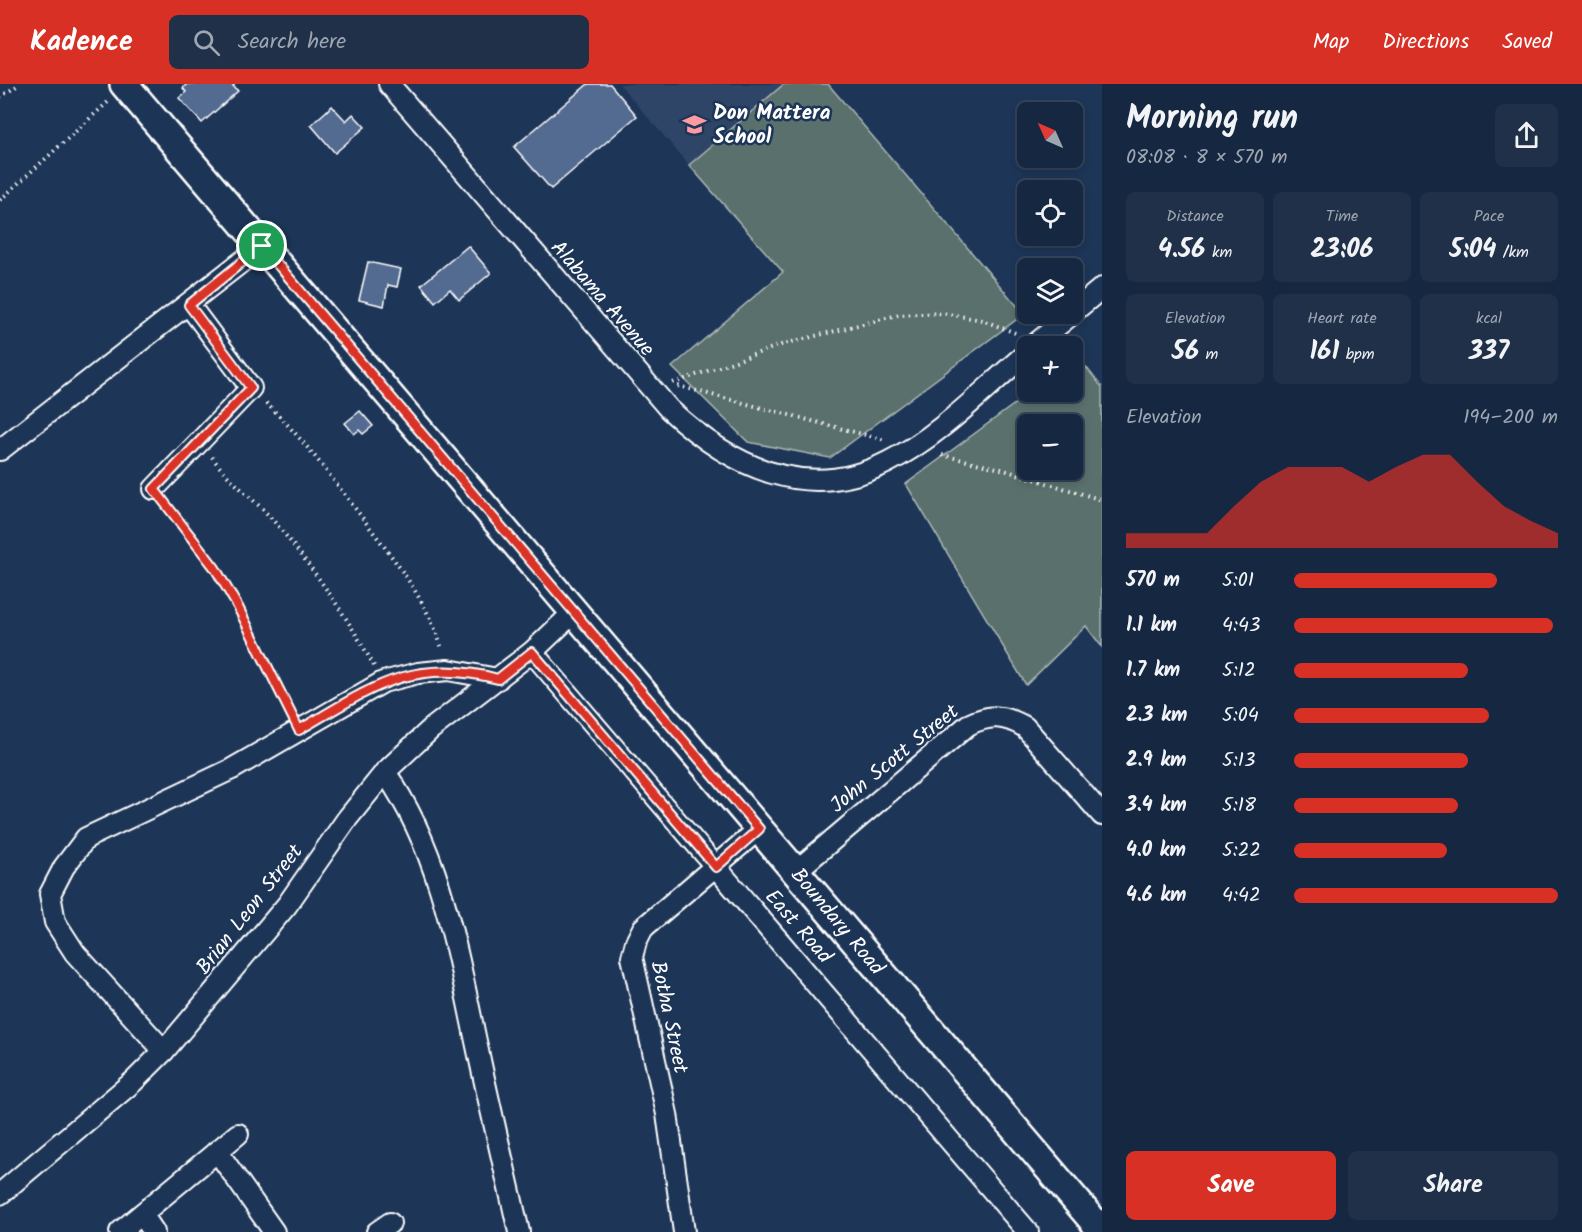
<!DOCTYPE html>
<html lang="en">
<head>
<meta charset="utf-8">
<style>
  body { margin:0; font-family:Kalam,sans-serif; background:#1f3048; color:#f1f3f6; height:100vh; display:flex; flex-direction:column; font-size:22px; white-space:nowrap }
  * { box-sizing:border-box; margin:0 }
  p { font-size:20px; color:#9ea6b1 }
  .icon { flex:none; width:33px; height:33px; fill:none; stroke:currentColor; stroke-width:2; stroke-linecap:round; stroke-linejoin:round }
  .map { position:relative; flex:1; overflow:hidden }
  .panel { display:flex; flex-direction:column; background:#162841; width:480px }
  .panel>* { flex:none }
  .needle { width:39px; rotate:315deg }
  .controls { position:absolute; left:1017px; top:18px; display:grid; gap:12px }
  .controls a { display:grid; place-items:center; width:66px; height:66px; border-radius:9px; background:#162841; box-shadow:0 3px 9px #0003,0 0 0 2px #35445a; font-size:30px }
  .pin { position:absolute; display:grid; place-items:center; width:51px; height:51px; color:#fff; margin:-26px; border:3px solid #fff; border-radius:50%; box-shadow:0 2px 6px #0007 }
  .round { display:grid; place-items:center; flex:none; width:63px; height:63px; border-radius:9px; background:#1f3048 }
  .overview { display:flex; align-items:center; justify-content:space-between; height:102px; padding:0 24px }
  h1 { font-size:33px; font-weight:800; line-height:45px }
  .metrics { display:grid; grid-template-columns:repeat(3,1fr); gap:9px; height:102px; padding:6px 24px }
  .metrics div { display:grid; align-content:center; border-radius:9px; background:#1f3048; text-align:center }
  .metrics b { font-size:26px; font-weight:800 }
  .metrics small { font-size:16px; font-weight:400 }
  .metrics p { font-size:16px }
  .chart { height:168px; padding:12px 24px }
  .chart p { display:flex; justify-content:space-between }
  .chart svg { width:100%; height:108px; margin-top:6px; fill:#d93025; opacity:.7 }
  .action { display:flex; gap:12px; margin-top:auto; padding:12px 24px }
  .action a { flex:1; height:69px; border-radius:9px; background:#d93025; color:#fff; font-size:24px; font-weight:800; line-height:69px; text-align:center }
  .action a+a { background:#1f3048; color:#f1f3f6 }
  ul { padding:0 24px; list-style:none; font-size:20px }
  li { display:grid; grid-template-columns:96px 72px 1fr; align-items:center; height:45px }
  li i { height:15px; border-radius:8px; background:#d93025 }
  header { display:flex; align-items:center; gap:36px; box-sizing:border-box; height:84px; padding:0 30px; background:#d93025; color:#fff }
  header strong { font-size:28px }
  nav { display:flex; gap:33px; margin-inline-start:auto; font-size:21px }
  .search { width:420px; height:54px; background:#1f3048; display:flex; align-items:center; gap:15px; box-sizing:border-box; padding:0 21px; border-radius:9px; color:#9ea6b1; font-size:22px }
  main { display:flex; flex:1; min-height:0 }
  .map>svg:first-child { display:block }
  .built { fill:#2d4568 }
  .green { fill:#5a706c; stroke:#acb8b6; stroke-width:1.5; fill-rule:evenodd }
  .building { fill:#536b91; stroke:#fff; stroke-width:1.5 }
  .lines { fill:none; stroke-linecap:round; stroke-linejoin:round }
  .street-casing { stroke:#fff; stroke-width:24 }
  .secondary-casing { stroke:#fff; stroke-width:32 }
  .path { stroke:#fff; stroke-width:4; stroke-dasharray:1.5 4.5; stroke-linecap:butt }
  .street { stroke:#1d3557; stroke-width:20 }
  .secondary { stroke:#1d3557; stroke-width:27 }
  .route-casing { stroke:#fff; stroke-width:12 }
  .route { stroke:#d93025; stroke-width:8 }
  .labels { text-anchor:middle; stroke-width:5; stroke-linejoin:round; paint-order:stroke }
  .poi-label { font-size:21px; font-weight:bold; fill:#fff; stroke:#1d3557; text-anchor:start }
  .street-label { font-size:21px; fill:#fff; stroke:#1d3557 }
</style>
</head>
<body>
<header>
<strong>Kadence</strong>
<div class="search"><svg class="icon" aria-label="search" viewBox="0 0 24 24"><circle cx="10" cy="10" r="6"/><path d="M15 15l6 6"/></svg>Search here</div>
<nav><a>Map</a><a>Directions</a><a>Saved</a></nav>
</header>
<main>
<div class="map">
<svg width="1102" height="1148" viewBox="0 0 1102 1148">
  <rect width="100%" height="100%" fill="#1d3557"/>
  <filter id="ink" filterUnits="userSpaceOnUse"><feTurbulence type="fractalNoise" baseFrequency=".0167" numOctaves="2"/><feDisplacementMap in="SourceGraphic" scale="12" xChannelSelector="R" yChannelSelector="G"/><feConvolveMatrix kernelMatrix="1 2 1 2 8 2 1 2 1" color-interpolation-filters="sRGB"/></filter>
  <g filter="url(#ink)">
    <path class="built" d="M619,0H784L689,81Z"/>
    <g class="green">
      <path d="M784,0H828L1024,230L830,374L748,358L672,283L783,188L689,81Z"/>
      <path d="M1078,273L1102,303V563L1086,542L1026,601L906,400L1031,308H1072L1073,277ZM1028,340H1072V386H1028Z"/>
    </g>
    <g class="building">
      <path d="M187,0H235L233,2L238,7L202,39L179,14L186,8L183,4Z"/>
      <path d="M588,0H610L637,32L551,105L514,63Z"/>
      <path d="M332,22L346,37L353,30L365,43L335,69L311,41Z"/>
      <path d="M468,162L491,189L459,216L450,205L435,218L421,201Z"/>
      <path d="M368,178L401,185L397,203L388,201L384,222L359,216Z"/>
      <path d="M360,327L373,342L363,350L359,346L354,350L345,339Z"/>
    </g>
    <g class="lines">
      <defs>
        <g id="street">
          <path d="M389,0L669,325C730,382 806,420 888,378C940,352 984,305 1028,268"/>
          <path d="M1072,229L1102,204"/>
          <path d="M1033,262L1072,230"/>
          <path d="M0,366L262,162"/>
          <path d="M154,405L251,304L189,221"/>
          <path d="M532,568L1028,1148"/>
          <path d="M385,688C441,768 457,868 477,962C490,1024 505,1086 519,1148"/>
          <path d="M796,787L968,641C990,630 1004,631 1025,643L1102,731"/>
          <path d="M164,967L75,869L55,838L50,810L64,783L86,754L232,685L383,598L418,589L448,586L498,595"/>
          <path d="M217,1067L274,1148"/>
          <path d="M0,1110L134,997L164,967L287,821L347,735L385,688L431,645L532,568L573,529"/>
          <path d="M142,1130L154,1148"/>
          <path d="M120,1148L238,1050"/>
          <path d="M377,1148L390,1139"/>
          <path d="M684,1148L667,1030L632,873L636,858L643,844L759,745"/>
        </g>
        <path id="secondary" d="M124,0L1102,1147"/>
      </defs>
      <use href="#street" class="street-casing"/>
      <use href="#secondary" class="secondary-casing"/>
      <g class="path">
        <path d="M0,13L20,0"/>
        <path d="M0,116L108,18"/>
        <path d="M673,299L784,260L898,231L942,229L982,236L1018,250"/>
        <path d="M678,302L885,356"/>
        <path d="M266,319C302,353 331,393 361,432C392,473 427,515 442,565"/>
        <path d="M942,371L1001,385L1102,416"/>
        <path d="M212,373C228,396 253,414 272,435C310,480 346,530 374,582"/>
        <path d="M166,419L215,484L238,523L290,629"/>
      </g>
      <use href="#street" class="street"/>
      <use href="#secondary" class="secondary"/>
    </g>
  </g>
  <g class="lines" filter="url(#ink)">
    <defs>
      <path id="route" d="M262,162L759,745L716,783L532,568L498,595C411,572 370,605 299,646L238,523L215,484L154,405L251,304L189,221Z"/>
    </defs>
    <use href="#route" class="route-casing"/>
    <use href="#route" class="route"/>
  </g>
  <defs>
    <symbol id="school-bare" viewBox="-9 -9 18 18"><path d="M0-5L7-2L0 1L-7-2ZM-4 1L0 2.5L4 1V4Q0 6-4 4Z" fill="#ff9aa2" stroke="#1d3557" stroke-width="2.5" paint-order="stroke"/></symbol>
  </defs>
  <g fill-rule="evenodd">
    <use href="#school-bare" x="678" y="24" width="33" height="33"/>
  </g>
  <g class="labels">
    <g class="poi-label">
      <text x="713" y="35">Don Mattera<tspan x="713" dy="24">School</tspan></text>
    </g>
    <g class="street-label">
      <text transform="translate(603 214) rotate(49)" y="7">Alabama Avenue</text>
      <text transform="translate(894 674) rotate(-39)" y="7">John Scott Street</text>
      <text transform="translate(249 825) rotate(-52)" y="7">Brian Leon Street</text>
      <text transform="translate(838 837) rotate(50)" y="7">Boundary Road</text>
      <text transform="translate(799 842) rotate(49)" y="7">East Road</text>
      <text transform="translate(670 933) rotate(78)" y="7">Botha Street</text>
    </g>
  </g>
</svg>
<div class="controls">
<a><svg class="needle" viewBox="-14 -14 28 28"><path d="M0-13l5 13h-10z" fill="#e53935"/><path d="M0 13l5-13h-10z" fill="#9ea6b1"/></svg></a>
<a><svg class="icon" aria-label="locate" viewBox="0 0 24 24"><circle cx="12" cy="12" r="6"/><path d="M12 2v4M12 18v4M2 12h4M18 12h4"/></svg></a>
<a><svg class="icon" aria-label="layers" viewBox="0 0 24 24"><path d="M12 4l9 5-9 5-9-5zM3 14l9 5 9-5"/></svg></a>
<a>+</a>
<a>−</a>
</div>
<div class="pin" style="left:262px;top:162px;background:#1e9e55"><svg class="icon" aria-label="arrive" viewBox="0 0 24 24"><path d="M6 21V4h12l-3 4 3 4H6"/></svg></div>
</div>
<section class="panel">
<div class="overview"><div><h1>Morning run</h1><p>08:08 · 8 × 570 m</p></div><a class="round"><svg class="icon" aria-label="share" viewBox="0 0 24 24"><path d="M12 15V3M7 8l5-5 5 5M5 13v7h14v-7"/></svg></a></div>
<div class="metrics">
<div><p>Distance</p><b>4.56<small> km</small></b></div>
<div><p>Time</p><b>23:06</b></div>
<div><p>Pace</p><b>5:04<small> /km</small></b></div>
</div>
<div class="metrics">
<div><p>Elevation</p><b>56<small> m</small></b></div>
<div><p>Heart rate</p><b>161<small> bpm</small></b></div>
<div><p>kcal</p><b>337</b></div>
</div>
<div class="chart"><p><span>Elevation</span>194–200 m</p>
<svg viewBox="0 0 160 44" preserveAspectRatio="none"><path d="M0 44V38L10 38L20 38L30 38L40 27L50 17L60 11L70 11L80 11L90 17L100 11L110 6L120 6L130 17L140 27L150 33L160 38V44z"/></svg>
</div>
<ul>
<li><b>570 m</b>5:01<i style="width:77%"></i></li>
<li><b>1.1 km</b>4:43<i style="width:98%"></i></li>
<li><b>1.7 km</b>5:12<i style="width:66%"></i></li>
<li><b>2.3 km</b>5:04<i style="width:74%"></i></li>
<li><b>2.9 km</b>5:13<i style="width:66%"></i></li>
<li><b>3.4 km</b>5:18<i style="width:62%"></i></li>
<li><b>4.0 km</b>5:22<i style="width:58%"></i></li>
<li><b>4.6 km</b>4:42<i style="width:100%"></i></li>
</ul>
<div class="action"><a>Save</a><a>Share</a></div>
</section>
</main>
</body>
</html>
